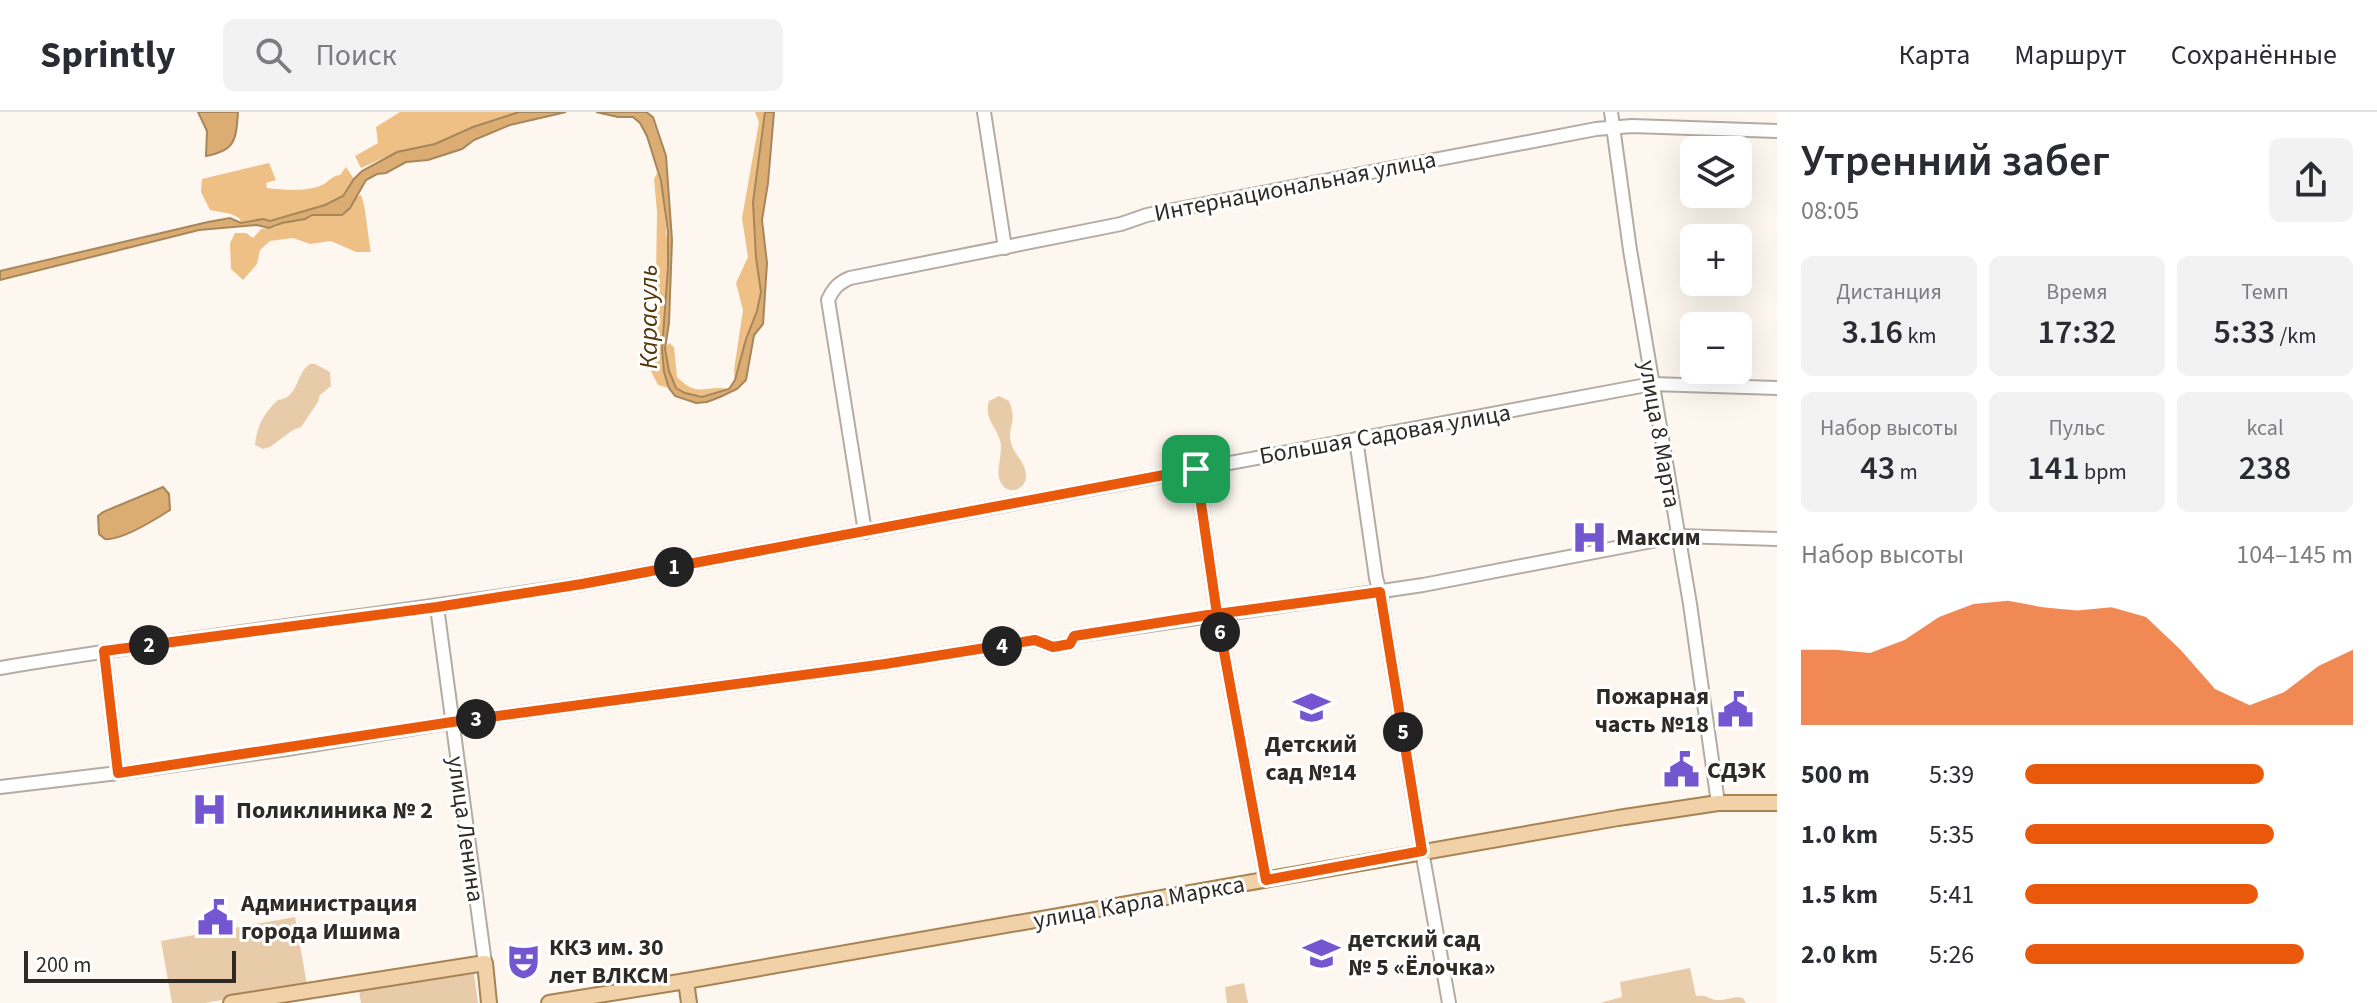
<!DOCTYPE html>
<html lang="ru">
<head>
<meta charset="utf-8">
<style>
  body { margin:0; font-family:"Source Sans 3",sans-serif; background:#f2f2f3; color:#2b2b33; height:100vh; display:flex; flex-direction:column; font-size:30px; white-space:nowrap }
  * { box-sizing:border-box; margin:0 }
  p { font-size:26px; color:#7c7c81 }
  .icon { flex:none; width:44px; height:44px; fill:none; stroke:currentColor; stroke-width:2; stroke-linecap:round; stroke-linejoin:round }
  .map { position:relative; flex:1; overflow:hidden }
  .side { display:flex; flex-direction:column; background:#fff; width:600px }
  .side>* { flex:none }
  .tools { position:absolute; left:1680px; top:24px; display:grid; gap:16px }
  .tools a { display:grid; place-items:center; width:72px; height:72px; border-radius:12px; background:#fff; box-shadow:0 8px 32px #0002; font-size:40px }
  .scale { position:absolute; left:24px; bottom:20px; width:212px; box-sizing:border-box; padding-left:8px; border:4px solid #2e2b27; border-top:0; font-size:22px; line-height:28px; white-space:nowrap; color:#2e2b27; -webkit-text-stroke:6px #fff; paint-order:stroke }
  .pin { position:absolute; display:grid; place-items:center; width:68px; height:68px; color:#fff; margin:-34px; border-radius:16px; box-shadow:0 4px 12px #0006 }
  .km { position:absolute; width:40px; height:40px; margin:-20px; border-radius:50%; background:#222; color:#fff; font-size:22px; line-height:40px; text-align:center }
  .round { display:grid; place-items:center; flex:none; width:84px; height:84px; border-radius:12px; background:#f2f2f3 }
  .overview { display:flex; align-items:center; justify-content:space-between; height:136px; padding:0 24px }
  h1 { font-size:44px; font-weight:600; line-height:60px }
  .figures { display:grid; grid-template-columns:repeat(3,1fr); gap:12px; height:136px; padding:8px 24px }
  .figures div { display:grid; align-content:center; border-radius:12px; background:#f2f2f3; text-align:center }
  .figures b { font-size:34px; font-weight:600 }
  .figures small { font-size:22px; font-weight:400 }
  .figures p { font-size:22px }
  .chart { height:224px; padding:16px 24px }
  .chart p { display:flex; justify-content:space-between }
  .chart svg { width:100%; height:144px; margin-top:8px; fill:#ea580c; opacity:.7 }
  ul { padding:0 24px; list-style:none; font-size:26px }
  li { display:grid; grid-template-columns:128px 96px 1fr; align-items:center; height:60px }
  li i { height:20px; border-radius:10px; background:#ea580c }
  header { display:flex; align-items:center; gap:48px; box-sizing:border-box; height:112px; padding:0 40px; background:#fff; border-bottom:2px solid #e1e1e2 }
  header strong { font-size:38px }
  nav { display:flex; gap:44px; margin-inline-start:auto; font-size:28px }
  .search { width:560px; height:72px; background:#f2f2f3; display:flex; align-items:center; gap:20px; box-sizing:border-box; padding:0 28px; border-radius:12px; color:#7c7c81; font-size:30px }
  main { display:flex; flex:1; min-height:0 }
  .map>svg:first-child { display:block }
  .green { fill:#e8ccaa }
  .forest { fill:#efc086 }
  .water { fill:#dbad73; stroke:#a7865c; stroke-width:2 }
  .lines { fill:none; stroke-linecap:round; stroke-linejoin:round }
  .secondary-casing { stroke:#b4aca3; stroke-width:16 }
  .primary-casing { stroke:#a78354; stroke-width:18 }
  .secondary { stroke:#fff; stroke-width:12 }
  .primary { stroke:#f1d1a7; stroke-width:14 }
  .route-casing { stroke:#fff; stroke-width:16 }
  .route { stroke:#ea580c; stroke-width:10 }
  .labels { text-anchor:middle; stroke-width:6; stroke-linejoin:round; paint-order:stroke }
  .street-label { font-size:24px; fill:#2e2b27; stroke:#fff }
  .poi-label { font-size:24px; font-weight:bold; fill:#2e2b27; stroke:#fff; text-anchor:start }
  .water-label { font-size:26px; font-style:italic; fill:#543606; stroke:#fff }
</style>
</head>
<body>
<header>
<strong>Sprintly</strong>
<div class="search"><svg class="icon" aria-label="search" viewBox="0 0 24 24"><circle cx="10" cy="10" r="6"/><path d="M15 15l6 6"/></svg>Поиск</div>
<nav><a>Карта</a><a>Маршрут</a><a>Сохранённые</a></nav>
</header>
<main>
<div class="map">
<svg width="1777" height="891" viewBox="0 0 1777 891">
  <rect width="100%" height="100%" fill="#fef7ef"/>
  <g class="green">
    <path d="M310,252H315L330,260L331,274L320,283L318,290L301,315L293,318L270,335L263,337L255,333C257,313 264,301 278,288C299,286 295,262 310,252Z"/>
    <path d="M999,284L1009,289C1018,310 1007,315 1011,331C1014,343 1026,350 1026,364C1026,378 1008,384 1001,371C994,359 1004,342 1000,328C995,313 984,307 989,289Z"/>
    <path d="M295,805L307,873L205,891H172L161,829Z"/>
    <path d="M1690,856L1696,884C1706,882 1707,886 1716,888C1726,889 1733,883 1743,886L1746,891H1600L1622,885L1620,870Z"/>
    <path d="M474,862L478,891H361L359,879Z"/>
    <path d="M1244,871L1248,891H1227L1225,875Z"/>
  </g>
  <g class="forest">
    <path d="M400,0H519L473,15L435,32L397,40L361,56L355,44L378,31L376,15Z"/>
    <path d="M755,0H765L753,90L756,146L761,180L757,199L746,227L735,268L734,258L743,198L736,171L748,145L742,106L759,10Z"/>
    <path d="M269,51L276,68L266,71L267,76C284,78 307,80 322,73C330,69 331,64 340,63L346,55L354,67L343,84L325,93L270,109L263,107L241,111L239,106L231,102L210,98L201,80L202,67Z"/>
    <path d="M657,61C663,73 662,84 664,97C666,118 669,138 668,159C666,198 657,238 669,276L658,273L647,251L646,235L653,220L656,167L657,100L654,67Z"/>
    <path d="M361,83C366,95 368,125 371,140H356L331,129L310,132L293,126L270,129L260,138L257,152L243,168L231,157L230,131L235,121H246L253,126L261,117L276,115L282,111L312,102L342,103L350,96L355,85Z"/>
    <path d="M669,231L674,235L677,265C699,287 705,272 729,277C714,284 687,290 675,274C668,264 667,248 665,237Z"/>
  </g>
  <g class="water">
    <path d="M198,0H238C236,27 236,39 206,44L207,19Z"/>
    <path d="M519,0H566L510,13L474,28L462,37L428,48L406,50L386,61L377,62L366,68L350,96L342,103H312L305,107L282,111L269,116L257,113L199,118L0,168V159L208,110L230,106L241,111L263,107L270,109L325,93L343,84L354,67L362,59L397,40L435,32L473,15Z"/>
    <path d="M596,0H646L653,5L666,44L672,128L669,211L665,237L669,259L676,276L685,281L702,285L729,277L735,268L746,227L757,199L761,180L756,146L753,90L765,0H774L768,71L762,108L767,151L763,212L754,223L746,268L737,277L720,285L707,290L696,291L675,284L669,276L664,260L662,238L668,155V120L661,69L647,24L640,11L633,5H618Z"/>
    <path d="M163,375L169,382L170,398C156,407 120,429 105,427L99,422L98,404L103,400Z"/>
  </g>
  <g class="lines">
    <defs>
      <g id="secondary">
        <path d="M984,0L1005,136"/>
        <path d="M1611,0L1630,138L1690,492L1718,691"/>
        <path d="M1356,327L1376,466L1380,480L1422,739L1449,891"/>
        <path d="M1196,357L1217,502L1266,768"/>
        <path d="M865,420L828,188C833,177 838,171 850,166L1121,112L1147,103L1596,17L1632,14L1777,19"/>
        <path d="M437,495L485,851"/>
        <path d="M104,539L118,661"/>
        <path d="M0,556C193,524 388,502 582,472L1652,272L1777,276"/>
        <path d="M0,675L118,661L287,637L452,610L885,552L1035,528L1053,535L1070,532L1074,524L1423,473L1678,424L1777,427"/>
      </g>
      <g id="primary">
        <path d="M686,869L689,891"/>
        <path d="M231,891L485,851L489,891"/>
        <path d="M549,891L686,869L1618,706L1718,691H1777"/>
      </g>
    </defs>
    <use href="#secondary" class="secondary-casing"/>
    <use href="#primary" class="primary-casing"/>
    <use href="#secondary" class="secondary"/>
    <use href="#primary" class="primary"/>
  </g>
  <g class="lines">
    <defs>
      <path id="route" d="M1196,357L582,472L437,495L104,539L118,661L452,610L885,552L1035,528L1053,535L1070,532L1074,524L1208,503L1217,502L1380,480L1422,739L1266,768L1217,502L1196,357"/>
    </defs>
    <use href="#route" class="route-casing"/>
    <use href="#route" class="route"/>
  </g>
  <defs>
    <symbol id="hospital-bare" viewBox="-9 -9 18 18"><path d="M-5-5h3v3.5h4V-5h3V5h-3V1.5h-4V5h-3Z" fill="#7456d0" stroke="#fff" stroke-width="2.5" paint-order="stroke"/></symbol>
    <symbol id="school-bare" viewBox="-9 -9 18 18"><path d="M0-5L7-2L0 1L-7-2ZM-4 1L0 2.5L4 1V4Q0 6-4 4Z" fill="#7456d0" stroke="#fff" stroke-width="2.5" paint-order="stroke"/></symbol>
    <symbol id="civic-bare" viewBox="-9 -9 18 18"><path d="M-.6-6.5H3V-4.5H.6V-3L4-1V1h2V6H-6V1h2V-1L-.6-3ZM-1.2 2.5V6h2.4V2.5Z" fill="#7456d0" stroke="#fff" stroke-width="2.5" paint-order="stroke"/></symbol>
    <symbol id="theatre-bare" viewBox="-9 -9 18 18"><path d="M-5-5.5Q0-4 5-5.5V0Q5 5 0 6Q-5 5-5 0ZM-3.3-2.5H-1v1.5H-3.3ZM1-2.5H3.3v1.5H1ZM-2.8 1Q0 5.5 2.8 1Z" fill="#7456d0" stroke="#fff" stroke-width="2.5" paint-order="stroke"/></symbol>
  </defs>
  <g fill-rule="evenodd">
    <use href="#hospital-bare" x="1564" y="400" width="51" height="51"/>
    <use href="#school-bare" x="1286" y="570" width="51" height="51"/>
    <use href="#civic-bare" x="1710" y="572" width="51" height="51"/>
    <use href="#civic-bare" x="1656" y="632" width="51" height="51"/>
    <use href="#hospital-bare" x="184" y="672" width="51" height="51"/>
    <use href="#civic-bare" x="190" y="780" width="51" height="51"/>
    <use href="#school-bare" x="1296" y="816" width="51" height="51"/>
    <use href="#theatre-bare" x="498" y="824" width="51" height="51"/>
  </g>
  <g class="labels">
    <g class="street-label">
      <text transform="translate(1295 74) rotate(-11)" y="8">Интернациональная улица</text>
      <text transform="translate(1385 322) rotate(-10)" y="8">Большая Садовая улица</text>
      <text transform="translate(1660 322) rotate(80)" y="8">улица 8 Марта</text>
      <text transform="translate(466 717) rotate(82)" y="8">улица Ленина</text>
      <text transform="translate(1139 790) rotate(-10)" y="8">улица Карла Маркса</text>
    </g>
    <g class="poi-label">
      <text x="1616" y="433">Максим</text>
      <text x="1709" y="592" text-anchor="end">Пожарная<tspan x="1709" dy="28">часть №18</tspan></text>
      <text x="1311" y="640" text-anchor="middle">Детский<tspan x="1311" dy="28">сад №14</tspan></text>
      <text x="1707" y="666">СДЭК</text>
      <text x="236" y="706">Поликлиника № 2</text>
      <text x="241" y="799">Администрация<tspan x="241" dy="28">города Ишима</tspan></text>
      <text x="1348" y="835">детский сад<tspan x="1348" dy="28">№ 5 «Ёлочка»</tspan></text>
      <text x="549" y="843">ККЗ им. 30<tspan x="549" dy="28">лет ВЛКСМ</tspan></text>
    </g>
    <g class="water-label">
      <text transform="translate(648 205) rotate(-90)" y="9">Карасуль</text>
    </g>
  </g>
</svg>
<div class="tools">
<a><svg class="icon" aria-label="layers" viewBox="0 0 24 24"><path d="M12 4l9 5-9 5-9-5zM3 14l9 5 9-5"/></svg></a>
<a>+</a>
<a>−</a>
</div>
<div class="scale">200 m</div>
<div class="pin" style="left:1196px;top:357px;background:#1e9e55"><svg class="icon" aria-label="arrive" viewBox="0 0 24 24"><path d="M6 21V4h12l-3 4 3 4H6"/></svg></div>
<b class="km" style="left:674px;top:455px">1</b>
<b class="km" style="left:149px;top:533px">2</b>
<b class="km" style="left:476px;top:607px">3</b>
<b class="km" style="left:1002px;top:534px">4</b>
<b class="km" style="left:1403px;top:620px">5</b>
<b class="km" style="left:1220px;top:520px">6</b>
</div>
<section class="side">
<div class="overview"><div><h1>Утренний забег</h1><p>08:05</p></div><a class="round"><svg class="icon" aria-label="share" viewBox="0 0 24 24"><path d="M12 15V3M7 8l5-5 5 5M5 13v7h14v-7"/></svg></a></div>
<div class="figures">
<div><p>Дистанция</p><b>3.16<small> km</small></b></div>
<div><p>Время</p><b>17:32</b></div>
<div><p>Темп</p><b>5:33<small> /km</small></b></div>
</div>
<div class="figures">
<div><p>Набор высоты</p><b>43<small> m</small></b></div>
<div><p>Пульс</p><b>141<small> bpm</small></b></div>
<div><p>kcal</p><b>238</b></div>
</div>
<div class="chart"><p><span>Набор высоты</span>104–145 m</p>
<svg viewBox="0 0 160 44" preserveAspectRatio="none"><path d="M0 44V21L10 21L20 22L30 18L40 11L50 7L60 6L70 8L80 9L90 8L100 11L110 21L120 33L130 38L140 34L150 26L160 21V44z"/></svg>
</div>
<ul>
<li><b>500 m</b>5:39<i style="width:73%"></i></li>
<li><b>1.0 km</b>5:35<i style="width:76%"></i></li>
<li><b>1.5 km</b>5:41<i style="width:71%"></i></li>
<li><b>2.0 km</b>5:26<i style="width:85%"></i></li>
</ul>
</section>
</main>
</body>
</html>
